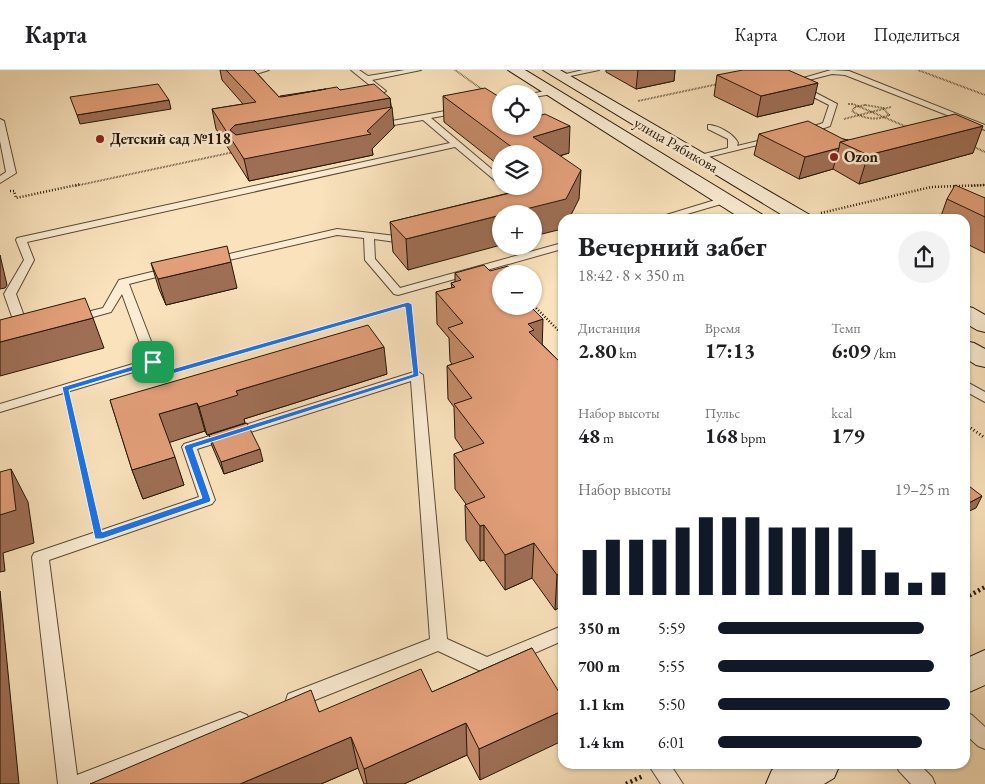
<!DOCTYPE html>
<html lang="ru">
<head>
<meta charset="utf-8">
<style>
  body { margin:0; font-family:"EB Garamond",serif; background:#f2f2f2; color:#202124; height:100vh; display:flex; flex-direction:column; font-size:19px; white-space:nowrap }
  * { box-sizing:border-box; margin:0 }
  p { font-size:16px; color:#757577 }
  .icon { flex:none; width:28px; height:28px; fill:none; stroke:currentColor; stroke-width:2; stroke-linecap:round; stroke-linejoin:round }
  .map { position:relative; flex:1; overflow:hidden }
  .panel { position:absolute; left:558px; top:144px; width:412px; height:555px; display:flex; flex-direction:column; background:#fff; border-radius:15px; box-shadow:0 1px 4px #0004 }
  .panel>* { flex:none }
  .fabs { position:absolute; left:492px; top:15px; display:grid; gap:10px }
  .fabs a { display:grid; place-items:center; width:50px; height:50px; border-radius:50%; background:#fff; box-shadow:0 1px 4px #0004; font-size:25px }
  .pin { position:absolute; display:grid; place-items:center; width:42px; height:42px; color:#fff; margin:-21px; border-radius:10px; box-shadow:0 2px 8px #0006 }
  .round { display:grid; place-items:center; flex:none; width:52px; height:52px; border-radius:26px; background:#f2f2f2 }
  .summary { display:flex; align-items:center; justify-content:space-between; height:85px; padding:0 20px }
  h1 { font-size:28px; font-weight:700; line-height:38px }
  .stats { display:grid; grid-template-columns:repeat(3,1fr); gap:8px; height:85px; padding:5px 20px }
  .stats div { display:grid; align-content:center }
  .stats b { font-size:21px; font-weight:700 }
  .stats small { font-size:14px; font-weight:400 }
  .stats p { font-size:14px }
  .chart { height:140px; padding:10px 20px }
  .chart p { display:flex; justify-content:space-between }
  .chart svg { width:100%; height:90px; margin-top:5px; stroke:#111827; stroke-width:6 }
  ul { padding:0 20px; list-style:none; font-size:16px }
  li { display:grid; grid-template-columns:80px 60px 1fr; align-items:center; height:38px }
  li i { height:12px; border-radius:6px; background:#111827 }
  header { display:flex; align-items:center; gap:30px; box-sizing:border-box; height:70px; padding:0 25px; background:#fff; border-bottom:1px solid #e0e0e0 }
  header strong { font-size:24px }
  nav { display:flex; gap:28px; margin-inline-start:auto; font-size:18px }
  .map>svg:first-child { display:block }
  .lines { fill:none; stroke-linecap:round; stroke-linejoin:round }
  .lane-casing { stroke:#594934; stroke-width:2 }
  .secondary-casing { stroke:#241607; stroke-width:2 }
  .path-far3 { stroke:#241607; stroke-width:2; stroke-dasharray:0.5 1; stroke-linecap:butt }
  .path-far2 { stroke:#241607; stroke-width:2.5; stroke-dasharray:1 2; stroke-linecap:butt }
  .path-far1 { stroke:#241607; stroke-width:3; stroke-dasharray:1 2.5; stroke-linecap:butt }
  .path { stroke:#241607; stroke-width:4.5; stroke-dasharray:2 3; stroke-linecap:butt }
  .lane { fill:#fbecd3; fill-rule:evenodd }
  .secondary { fill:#fbecd3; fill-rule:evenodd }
  .wall { fill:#c28968; stroke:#241607 }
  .shaded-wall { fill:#9e6f55; stroke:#241607 }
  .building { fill:#e29f79; stroke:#241607 }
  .route { fill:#1a73e8; stroke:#fff; fill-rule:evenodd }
  .poi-dot { fill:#8f2418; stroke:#fbecd3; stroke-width:2 }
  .labels { text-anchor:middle; stroke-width:5; stroke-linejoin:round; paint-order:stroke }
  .far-poi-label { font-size:15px; font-weight:bold; fill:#241607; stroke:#fbecd3; text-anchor:start }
  .far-street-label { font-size:15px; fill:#241607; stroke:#fbecd3 }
</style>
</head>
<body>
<header>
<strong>Карта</strong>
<nav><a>Карта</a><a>Слои</a><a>Поделиться</a></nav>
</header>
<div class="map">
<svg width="985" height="714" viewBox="0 0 985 714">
  <rect width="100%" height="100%" fill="#f9e2bc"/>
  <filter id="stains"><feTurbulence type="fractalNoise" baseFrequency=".004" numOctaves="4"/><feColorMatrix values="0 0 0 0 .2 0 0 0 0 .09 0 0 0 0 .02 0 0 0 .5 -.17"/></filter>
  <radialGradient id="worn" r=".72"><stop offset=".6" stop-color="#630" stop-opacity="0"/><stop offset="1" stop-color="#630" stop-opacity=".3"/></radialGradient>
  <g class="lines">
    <defs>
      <g id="lane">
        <path d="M255,0H269L256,4L264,13L263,15H257L247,3Z"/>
        <path d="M351,0H359L368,6L405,0H421L372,10L386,21L375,27L371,25L377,21Z"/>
        <path d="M583,0H599L561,8L557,6Z"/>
        <path d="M831,0L849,1L985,55V60L845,5L832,4L797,13L837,34L830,56L805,65H799V61L823,53L829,35L786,13Z"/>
        <path d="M549,20H552V24L534,27V24H531Z"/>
        <path d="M461,38L465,40L464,42L431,48L501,107V114L498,113L455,77L27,172L34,190L16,224L28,257L31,260L23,265L17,261L4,224L24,190L16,170L17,168L450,73L423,50L376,58L372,56L376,54Z"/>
        <path d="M0,49L4,51L16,103L0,113V106L6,102L0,71Z"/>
        <path d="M708,55C718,55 734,64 738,73L737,76L774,67L778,70L696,90V86L728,78V69L708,59Z"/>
        <path d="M504,116H514L523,124L518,141L515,142L510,139L513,125Z"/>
        <path d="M725,127L728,128V132L670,149H653Z"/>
        <path d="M337,159L396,166L409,162L413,163V167L396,172L374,169L375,189L400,218L562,173V179L398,225L394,224L365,190L364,168L337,165L212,194L207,191L212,188Z"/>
        <path d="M172,197L176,198L177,200L176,202L129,214L159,292L157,295L0,342V334L146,290L122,224L111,242L75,252L69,248L71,246L103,238L119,210Z"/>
        <path d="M417,301L423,305L447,569L487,587L562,556V571L487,604L438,581L295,638L288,636L286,630L288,624L430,569L411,311L197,379L215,430L212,434L49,490L77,705L240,642L247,645L250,651L247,657L104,714H58L32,487L34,483L199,427L182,377L184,374Z"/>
        <path d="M965,311L985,322V332L965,321Z"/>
        <path d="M965,642L972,645L985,657V679L978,676L965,664Z"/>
        <path d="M648,694H670L683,714H661Z"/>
        <path d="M896,694H919L932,707L935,714H911L899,701Z"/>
      </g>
      <g id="secondary">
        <path d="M508,0H525L763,145L766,149H742Z"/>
        <path d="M543,0H560L810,145L813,149H789Z"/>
        <path d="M965,236L973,238L985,245V262L977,260L965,253Z"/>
        <path d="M965,271L974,273L985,279V297L976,295L965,288Z"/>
        <path d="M985,580V615L965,624V589Z"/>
        <path d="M782,694H840L834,708L824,714H766L772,700Z"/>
      </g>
    </defs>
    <use href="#lane" class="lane-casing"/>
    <use href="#secondary" class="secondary-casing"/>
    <g class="path-far3">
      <path d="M455,0L483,20"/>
      <path d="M918,0L985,25"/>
      <path d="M638,31L718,14"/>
      <path d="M848,34H853L907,57"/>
      <path d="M865,35L883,38L889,45C877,51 863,49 852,41L855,37Z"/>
      <path d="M844,49L891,37"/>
      <path d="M972,76L985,82"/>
      <path d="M75,116L234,82"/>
      <path d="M971,116L985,115"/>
    </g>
    <g class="path-far2">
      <path d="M10,121H14L16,128L81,114"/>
      <path d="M821,143L931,117L985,115"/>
      <path d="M408,234L412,265"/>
      <path d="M534,236L562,264"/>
      <path d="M297,265L397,237"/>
    </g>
    <g class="path-far1">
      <path d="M412,264L415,292"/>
      <path d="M168,300L171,301L302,264"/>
      <path d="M68,333L95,452"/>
      <path d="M965,354L985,368"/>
    </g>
    <g class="path">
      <path d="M965,528L985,517"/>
      <path d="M626,714L643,706"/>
    </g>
    <use href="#lane" class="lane"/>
    <use href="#secondary" class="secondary"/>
  </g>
  <g class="wall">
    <path d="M220,0H254L279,27L340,20L390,28L394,57L372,79L373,85L249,111L216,59L212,39L243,34L222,10Z"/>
    <path d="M606,0H675L674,11L636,19L606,2Z"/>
    <path d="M717,5L813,34L757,47L714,26Z"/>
    <path d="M443,26L569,83L560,86L579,129L408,200L393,182L390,152L529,118L526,116H534V84H501V97L444,52Z"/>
    <path d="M759,64L843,69L848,70L973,83L859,114L833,99L799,109L754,85Z"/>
    <path d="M985,128V183L965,173V149H940L947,129Z"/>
    <path d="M151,193L237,218L166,235L159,219Z"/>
    <path d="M490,201L501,204L542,274L562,294V536L555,540L532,508L505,520L484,490L480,491L466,470L465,435L466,434L455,419L454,384L464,381L455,368L454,337L448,329L447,296L452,294L450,291L449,268L437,254L436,222L452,218L451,213L455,212V203Z"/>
    <path d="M387,304L244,349L245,353L207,365L205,361L169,372L184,415L143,429L132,400L110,330Z"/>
    <path d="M209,365L263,391L224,404L212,376Z"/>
    <path d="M532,578L480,710L467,685L404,714H364L358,698L321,714H90L319,642L432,622Z"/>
  </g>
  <g class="shaded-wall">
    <path d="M638,0H675L674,11L636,19Z"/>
    <path d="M818,13L813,34L757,47L761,26Z"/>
    <path d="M390,28L391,38L392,37L394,57L372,79L373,85L249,111L244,89L230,60L235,55Z"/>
    <path d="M169,30L171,39L80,54L77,45Z"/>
    <path d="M570,56L569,83L534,93L533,67Z"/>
    <path d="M983,56L973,83L859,114L868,85Z"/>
    <path d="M839,78L833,99L799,109L805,87Z"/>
    <path d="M581,100L579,129L569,149H562V159L534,166V144H506Z"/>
    <path d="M501,145V175L408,200L406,169Z"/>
    <path d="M0,185L7,215L5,218L0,219Z"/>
    <path d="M231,192L237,218L166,235L158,209Z"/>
    <path d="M93,248L104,278L0,306V272Z"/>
    <path d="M543,249L542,282L533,293L528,254Z"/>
    <path d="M384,277L387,304L244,349L245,353L207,365L199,337L236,321Z"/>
    <path d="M197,333L205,361L168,373L159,344Z"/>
    <path d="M260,379L263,391L224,404L221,392Z"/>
    <path d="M175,387L184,415L143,429L132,400Z"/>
    <path d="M11,399L28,432L34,473L3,483L5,501L0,502V445Z"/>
    <path d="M982,426L976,438L965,443V435Z"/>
    <path d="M484,455V490L480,491V456Z"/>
    <path d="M534,473L532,508L505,520V485Z"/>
    <path d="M562,503V536L555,540L557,505Z"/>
    <path d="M0,521L19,714H0Z"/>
    <path d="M562,641V671L480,710L479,679Z"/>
    <path d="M466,653L467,685L404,714H367L364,699Z"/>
    <path d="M351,667L358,698L321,714H240Z"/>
  </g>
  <g class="building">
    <path d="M226,0H254L279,27L337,17L340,20L374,14L390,28L235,55L230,60L236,65L392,37L367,61L371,64L244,89L212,39L256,32Z"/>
    <path d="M743,0H788L818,13L761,26L717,5Z"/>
    <path d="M158,14L169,30L77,45L70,27Z"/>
    <path d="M485,18L501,28V56H534V47L545,44L570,56L533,67L581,100L566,129L506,144H501V145L406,169L390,152L531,118L532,116H534V113L542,99L534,93V84H521L443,26Z"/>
    <path d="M326,19L281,27L280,26Z"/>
    <path d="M955,44L983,56L868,85L840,72Z"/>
    <path d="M808,51L843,69L848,70L840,72L839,78L805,87L759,64Z"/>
    <path d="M955,115L985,128V147L947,129Z"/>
    <path d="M227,176L231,192L158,209L151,193Z"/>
    <path d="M484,195L490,201L508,196L516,204H501V236H530L543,249L528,254L534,260L529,262L562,294V503L557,505L534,473L505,485L484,455L480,456L465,435L485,427L454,384L484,373L454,334L472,328L447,296L474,287L448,258L463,253L436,222L455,217L451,213L461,210L455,203Z"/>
    <path d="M85,228L93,248L0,272V250Z"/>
    <path d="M368,255L384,277L236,321L238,325L199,337L197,333L159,344L175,387L132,400L110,330Z"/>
    <path d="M247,353L260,379L221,392L209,365Z"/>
    <path d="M11,399L16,440L0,445V402Z"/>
    <path d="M965,413L982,426L965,435Z"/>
    <path d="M532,578L562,627V641L479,679L466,653L364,699L351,667L240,714H90L311,620L319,642L421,599L432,622Z"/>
  </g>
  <path class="route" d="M408,232L412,234L419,306L193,378L211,430L210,432L102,469H95L62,317L153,290L172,299ZM405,237L413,304L186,375L184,377L202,428L102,462L69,320L152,295L172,304Z"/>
  <g class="poi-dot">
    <circle cx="100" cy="69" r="5"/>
    <circle cx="834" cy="87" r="5"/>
  </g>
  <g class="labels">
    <g class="far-poi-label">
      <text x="110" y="74">Детский сад №118</text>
      <text x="844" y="92">Ozon</text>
    </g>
    <g class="far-street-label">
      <text transform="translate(676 75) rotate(30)" y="5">улица Рябикова</text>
    </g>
  </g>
  <rect width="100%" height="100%" filter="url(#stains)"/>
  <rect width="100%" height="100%" fill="url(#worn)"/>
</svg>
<div class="fabs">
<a><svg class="icon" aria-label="locate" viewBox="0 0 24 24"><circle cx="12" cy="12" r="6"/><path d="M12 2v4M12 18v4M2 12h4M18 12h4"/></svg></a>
<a><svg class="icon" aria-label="layers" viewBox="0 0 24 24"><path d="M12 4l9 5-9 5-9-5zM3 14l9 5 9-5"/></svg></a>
<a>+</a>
<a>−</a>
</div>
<div class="pin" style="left:153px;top:292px;background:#1e9e55"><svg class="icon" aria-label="arrive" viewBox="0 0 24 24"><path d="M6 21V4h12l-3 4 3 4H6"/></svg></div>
<section class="panel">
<div class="summary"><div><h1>Вечерний забег</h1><p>18:42 · 8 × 350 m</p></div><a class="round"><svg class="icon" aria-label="share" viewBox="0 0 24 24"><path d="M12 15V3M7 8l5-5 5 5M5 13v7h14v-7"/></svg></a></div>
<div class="stats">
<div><p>Дистанция</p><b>2.80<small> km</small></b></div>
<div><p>Время</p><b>17:13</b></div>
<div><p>Темп</p><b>6:09<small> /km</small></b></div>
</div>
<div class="stats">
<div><p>Набор высоты</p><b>48<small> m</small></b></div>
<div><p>Пульс</p><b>168<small> bpm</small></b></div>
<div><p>kcal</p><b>179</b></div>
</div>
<div class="chart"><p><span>Набор высоты</span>19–25 m</p>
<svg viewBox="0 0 160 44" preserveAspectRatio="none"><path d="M5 44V22M15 44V17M25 44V17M35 44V17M45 44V11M55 44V6M65 44V6M75 44V6M85 44V11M95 44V11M105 44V11M115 44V11M125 44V22M135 44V33M145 44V38M155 44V33"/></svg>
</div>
<ul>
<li><b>350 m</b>5:59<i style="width:89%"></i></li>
<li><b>700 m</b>5:55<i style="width:93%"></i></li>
<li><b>1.1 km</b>5:50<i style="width:100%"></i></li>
<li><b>1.4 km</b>6:01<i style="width:88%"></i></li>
</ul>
</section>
</div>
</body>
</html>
